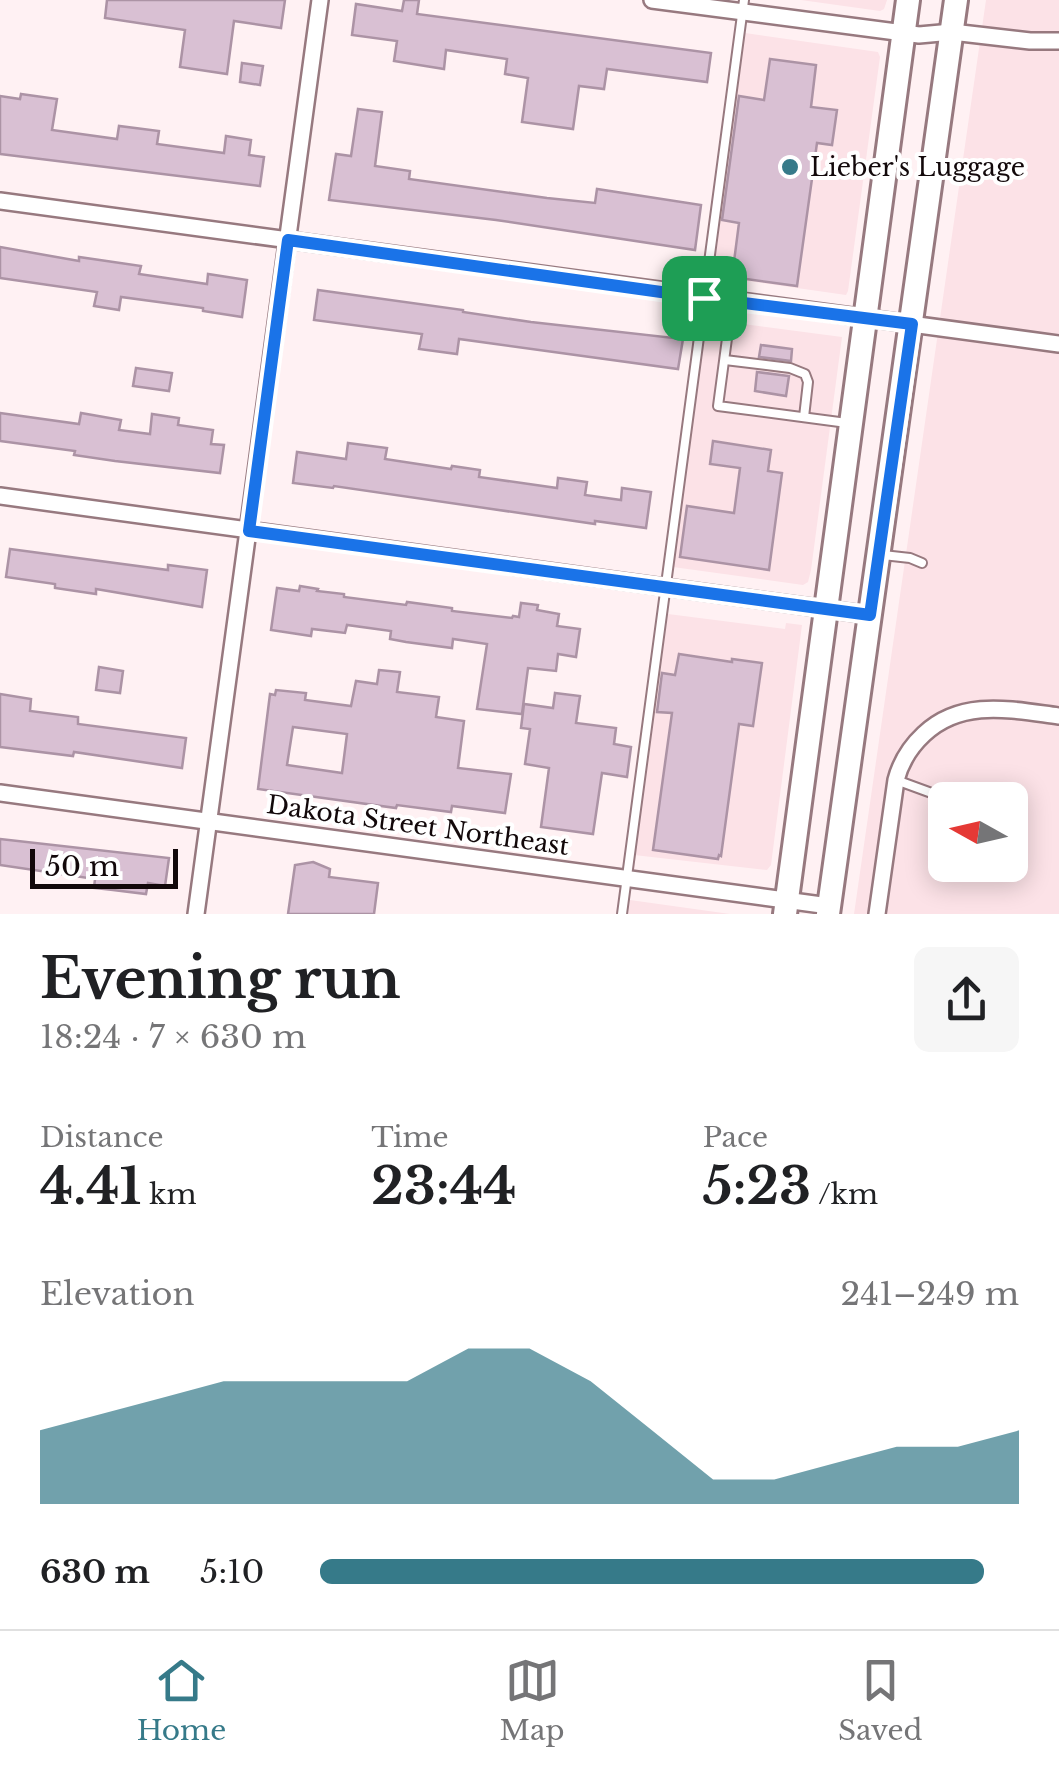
<!DOCTYPE html>
<html lang="en">
<head>
<meta charset="utf-8">
<style>
  body { margin:0; font-family:"Libre Baskerville",serif; background:#f6f6f6; color:#202124; height:100vh; display:flex; flex-direction:column; font-size:38px; white-space:nowrap }
  * { box-sizing:border-box; margin:0 }
  p { font-size:32px; color:#757577 }
  .icon { flex:none; width:55px; height:55px; fill:none; stroke:currentColor; stroke-width:2; stroke-linecap:round; stroke-linejoin:round }
  .map { position:relative; height:914px; overflow:hidden }
  .side { display:flex; flex-direction:column; background:#fff; flex:1 }
  .side>* { flex:none }
  .needle { width:65px; rotate:278deg }
  .fabs { position:absolute; left:928px; top:782px; display:grid; gap:20px }
  .fabs a { display:grid; place-items:center; width:100px; height:100px; border-radius:15px; background:#fff; box-shadow:0 5px 25px #0003; font-size:50px }
  .scale { position:absolute; left:30px; bottom:25px; width:148px; box-sizing:border-box; padding-left:10px; border:5px solid #12080a; border-top:0; font-size:28px; line-height:35px; white-space:nowrap; color:#12080a; -webkit-text-stroke:8px #fff; paint-order:stroke }
  .pin { position:absolute; display:grid; place-items:center; width:85px; height:85px; color:#fff; margin:-42px; border-radius:20px; box-shadow:0 5px 15px #0006 }
  .round { display:grid; place-items:center; flex:none; width:105px; height:105px; border-radius:15px; background:#f6f6f6 }
  .headline { display:flex; align-items:center; justify-content:space-between; height:170px; padding:0 40px }
  h1 { font-size:55px; font-weight:700; line-height:75px }
  .figures { display:grid; grid-template-columns:repeat(3,1fr); gap:15px; height:170px; padding:10px 40px }
  .figures div { display:grid; align-content:center }
  .figures b { font-size:50px; font-weight:700 }
  .figures small { font-size:28px; font-weight:400 }
  .figures p { font-size:28px }
  .chart { height:280px; padding:20px 40px }
  .chart p { display:flex; justify-content:space-between }
  .chart svg { width:100%; height:180px; margin-top:10px; fill:#367a89; opacity:.7 }
  ul { padding:0 40px; list-style:none; font-size:32px }
  li { display:grid; grid-template-columns:160px 120px 1fr; align-items:center; height:75px }
  li i { height:25px; border-radius:12px; background:#367a89 }
  .tabs { display:flex; justify-content:space-around; align-items:center; height:140px; border-top:2px solid #e0e0e0; background:#fff; font-size:28px; color:#757577 }
  .tabs a { display:grid; justify-items:center; gap:5px }
  .tabs .active { color:#367a89 }
  .map>svg:first-child { display:block }
  .built { fill:#fce2e7; fill-rule:evenodd }
  .building { fill:#d9c0d3; stroke:#ac93a5; stroke-width:2.5; fill-rule:evenodd }
  .lines { fill:none; stroke-linecap:round; stroke-linejoin:round }
  .lane-casing { stroke:#97797f; stroke-width:12 }
  .street-casing { stroke:#97797f; stroke-width:20 }
  .secondary-casing { stroke:#97797f; stroke-width:28 }
  .lane { stroke:#fff; stroke-width:8 }
  .street { stroke:#fff; stroke-width:15 }
  .secondary { stroke:#fff; stroke-width:22 }
  .route-casing { stroke:#fff; stroke-width:20 }
  .route { stroke:#1a73e8; stroke-width:12 }
  .poi-dot { fill:#367a89; stroke:#fff; stroke-width:4 }
  .labels { text-anchor:middle; stroke-width:8; stroke-linejoin:round; paint-order:stroke }
  .poi-label { font-size:25px; fill:#12080a; stroke:#fff; text-anchor:start }
  .street-label { font-size:25px; fill:#12080a; stroke:#fff }
</style>
</head>
<body>
<div class="map">
<svg width="1059" height="914" viewBox="0 0 1059 914">
  <rect width="100%" height="100%" fill="#fff1f3"/>
  <g class="built">
    <path d="M801,0H887L884,9L880,11Z"/>
    <path d="M986,0H1059V914H854ZM945,800H1010V865H945Z"/>
    <path d="M745,33L878,52L880,57L848,291L846,295L713,276Z"/>
    <path d="M706,319L842,337L811,570L808,582L803,585L673,567Z"/>
    <path d="M668,614L785,629L786,623L802,625L771,865L767,870L634,855Z"/>
    <path d="M630,900L730,914H628Z"/>
  </g>
  <g class="building">
    <path d="M107,0H285L281,28L234,21L227,74L180,67L185,30L105,18Z"/>
    <path d="M404,0H419L417,14L711,53L707,82L607,69L604,89L579,86L573,129L522,122L528,78L505,74L507,59L446,50L444,69L394,61L397,41L352,35L356,4L402,11Z"/>
    <path d="M770,59L816,65L811,107L837,110L832,145L817,143L797,286L732,277L739,223L722,220L739,96L764,100Z"/>
    <path d="M242,63L263,66L260,85L240,82Z"/>
    <path d="M21,94L57,99L52,130L117,139L119,126L159,131L157,144L224,153L226,136L251,140L249,155L264,157L260,186L0,154V96L20,99Z"/>
    <path d="M358,109L382,112L375,166L410,171L409,179L547,198L595,203L597,189L701,205L695,250L496,220L329,200L336,154L351,156Z"/>
    <path d="M0,247L79,261V257L141,266L139,274L207,284L208,274L247,280L242,317L203,311V308L121,297L119,310L94,306L97,292L0,278Z"/>
    <path d="M318,290L463,310V312L531,322L683,339L678,369L459,339L457,354L419,349L422,334L314,320Z"/>
    <path d="M761,345L792,349L791,361L759,357Z"/>
    <path d="M136,368L172,373L169,391L133,386Z"/>
    <path d="M757,372L789,376L786,396L755,391Z"/>
    <path d="M0,413L79,424L81,413L121,420L119,430L150,434L152,414L179,418L178,425L213,430L211,444L224,445L220,473L115,461L74,455L75,451L0,441Z"/>
    <path d="M713,441L771,450L768,471L782,473L769,570L680,557L687,506L734,513L740,468L710,464Z"/>
    <path d="M348,443L387,448L385,459L451,469L452,466L480,470L479,477L557,488L558,478L587,482L585,495L621,500L622,488L651,492L646,528L595,521V524L334,486L333,488L293,483L297,452L346,459Z"/>
    <path d="M10,549L168,570V565L207,570L202,607L96,589V594L55,588V584L6,577Z"/>
    <path d="M300,586L318,589L317,591L344,594V597L406,605L407,602L452,608V611L512,618L513,616L519,617L521,603L538,605L537,610L559,614L557,626L580,629L576,657L558,654L556,671L528,668L522,714L477,709L487,644L453,639L452,648L406,642L390,639L391,631L347,625L345,633L312,629L311,636L271,630L277,588L299,591Z"/>
    <path d="M679,654L732,662V659L762,663L753,726L739,724L721,856L719,855L718,859L653,850L672,713L657,712L662,673L675,675Z"/>
    <path d="M99,667L123,671L120,693L96,690Z"/>
    <path d="M379,670L400,672L397,692L439,697L436,717L464,721L458,768L511,774L505,813L452,806L451,812L397,805L396,808L258,789L270,694L275,695L276,690L306,693L305,700L351,706L356,681L377,684ZM293,727L347,734L342,773L287,765Z"/>
    <path d="M555,693L580,696L576,723L616,728L614,744L631,747L627,777L602,773L593,834L541,827L549,768L525,764L530,729L521,728L524,704L553,708Z"/>
    <path d="M0,694L31,699L30,711L78,717V724L186,738L182,768L74,752L73,756L0,747Z"/>
    <path d="M0,839L169,858L165,886L148,883L146,894L113,890L94,888L95,879L0,865Z"/>
    <path d="M313,862L330,869L329,877L378,883L374,914H288L295,865Z"/>
  </g>
  <g class="lines">
    <defs>
      <g id="lane">
        <path d="M732,301L718,406L847,423"/>
        <path d="M725,360L790,368L805,374L808,382L804,417"/>
        <path d="M883,555L910,558L922,563"/>
        <path d="M896,780L937,795"/>
        <path d="M622,914L744,0"/>
      </g>
      <g id="street">
        <path d="M652,0L919,35L952,32L1030,41H1059"/>
        <path d="M0,201L1059,344"/>
        <path d="M0,496L870,615"/>
        <path d="M0,793L829,906"/>
        <path d="M196,914L320,0"/>
        <path d="M877,914L896,780C901,761 910,747 924,734C962,698 1012,710 1059,716"/>
      </g>
      <g id="secondary">
        <path d="M785,914L908,0"/>
        <path d="M828,914L956,0"/>
      </g>
    </defs>
    <use href="#lane" class="lane-casing"/>
    <use href="#street" class="street-casing"/>
    <use href="#secondary" class="secondary-casing"/>
    <use href="#lane" class="lane"/>
    <use href="#street" class="street"/>
    <use href="#secondary" class="secondary"/>
  </g>
  <g class="lines">
    <defs>
      <path id="route" d="M288,240L704,298L912,324L870,615L249,531Z"/>
    </defs>
    <use href="#route" class="route-casing"/>
    <use href="#route" class="route"/>
  </g>
  <circle class="poi-dot" cx="790" cy="167" r="10"/>
  <g class="labels">
    <g class="poi-label">
      <text x="810" y="176">Lieber's Luggage</text>
    </g>
    <g class="street-label">
      <text transform="translate(418 825) rotate(8)" y="9">Dakota Street Northeast</text>
    </g>
  </g>
</svg>
<div class="fabs">
<a><svg class="needle" viewBox="-14 -14 28 28"><path d="M0-13l5 13h-10z" fill="#e53935"/><path d="M0 13l5-13h-10z" fill="#757577"/></svg></a>
</div>
<div class="scale">50 m</div>
<div class="pin" style="left:704px;top:298px;background:#1e9e55"><svg class="icon" aria-label="arrive" viewBox="0 0 24 24"><path d="M6 21V4h12l-3 4 3 4H6"/></svg></div>
</div>
<section class="side">
<div class="headline"><div><h1>Evening run</h1><p>18:24 · 7 × 630 m</p></div><a class="round"><svg class="icon" aria-label="share" viewBox="0 0 24 24"><path d="M12 15V3M7 8l5-5 5 5M5 13v7h14v-7"/></svg></a></div>
<div class="figures">
<div><p>Distance</p><b>4.41<small> km</small></b></div>
<div><p>Time</p><b>23:44</b></div>
<div><p>Pace</p><b>5:23<small> /km</small></b></div>
</div>
<div class="chart"><p><span>Elevation</span>241–249 m</p>
<svg viewBox="0 0 160 44" preserveAspectRatio="none"><path d="M0 44V26L10 22L20 18L30 14L40 14L50 14L60 14L70 6L80 6L90 14L100 26L110 38L120 38L130 34L140 30L150 30L160 26V44z"/></svg>
</div>
<ul>
<li><b>630 m</b>5:10<i style="width:95%"></i></li>
</ul>
</section>
<nav class="tabs">
<a class="active"><svg class="icon" aria-label="home" viewBox="0 0 24 24"><path d="M3 11l9-7 9 7M6 9v11h12V9"/></svg>Home</a>
<a><svg class="icon" aria-label="map" viewBox="0 0 24 24"><path d="M3 6l6-2 6 2 6-2v14l-6 2-6-2-6 2zM9 4v14M15 6v14"/></svg>Map</a>
<a><svg class="icon" aria-label="saved" viewBox="0 0 24 24"><path d="M7 4h10v16l-5-4-5 4z"/></svg>Saved</a>
</nav>
</body>
</html>
